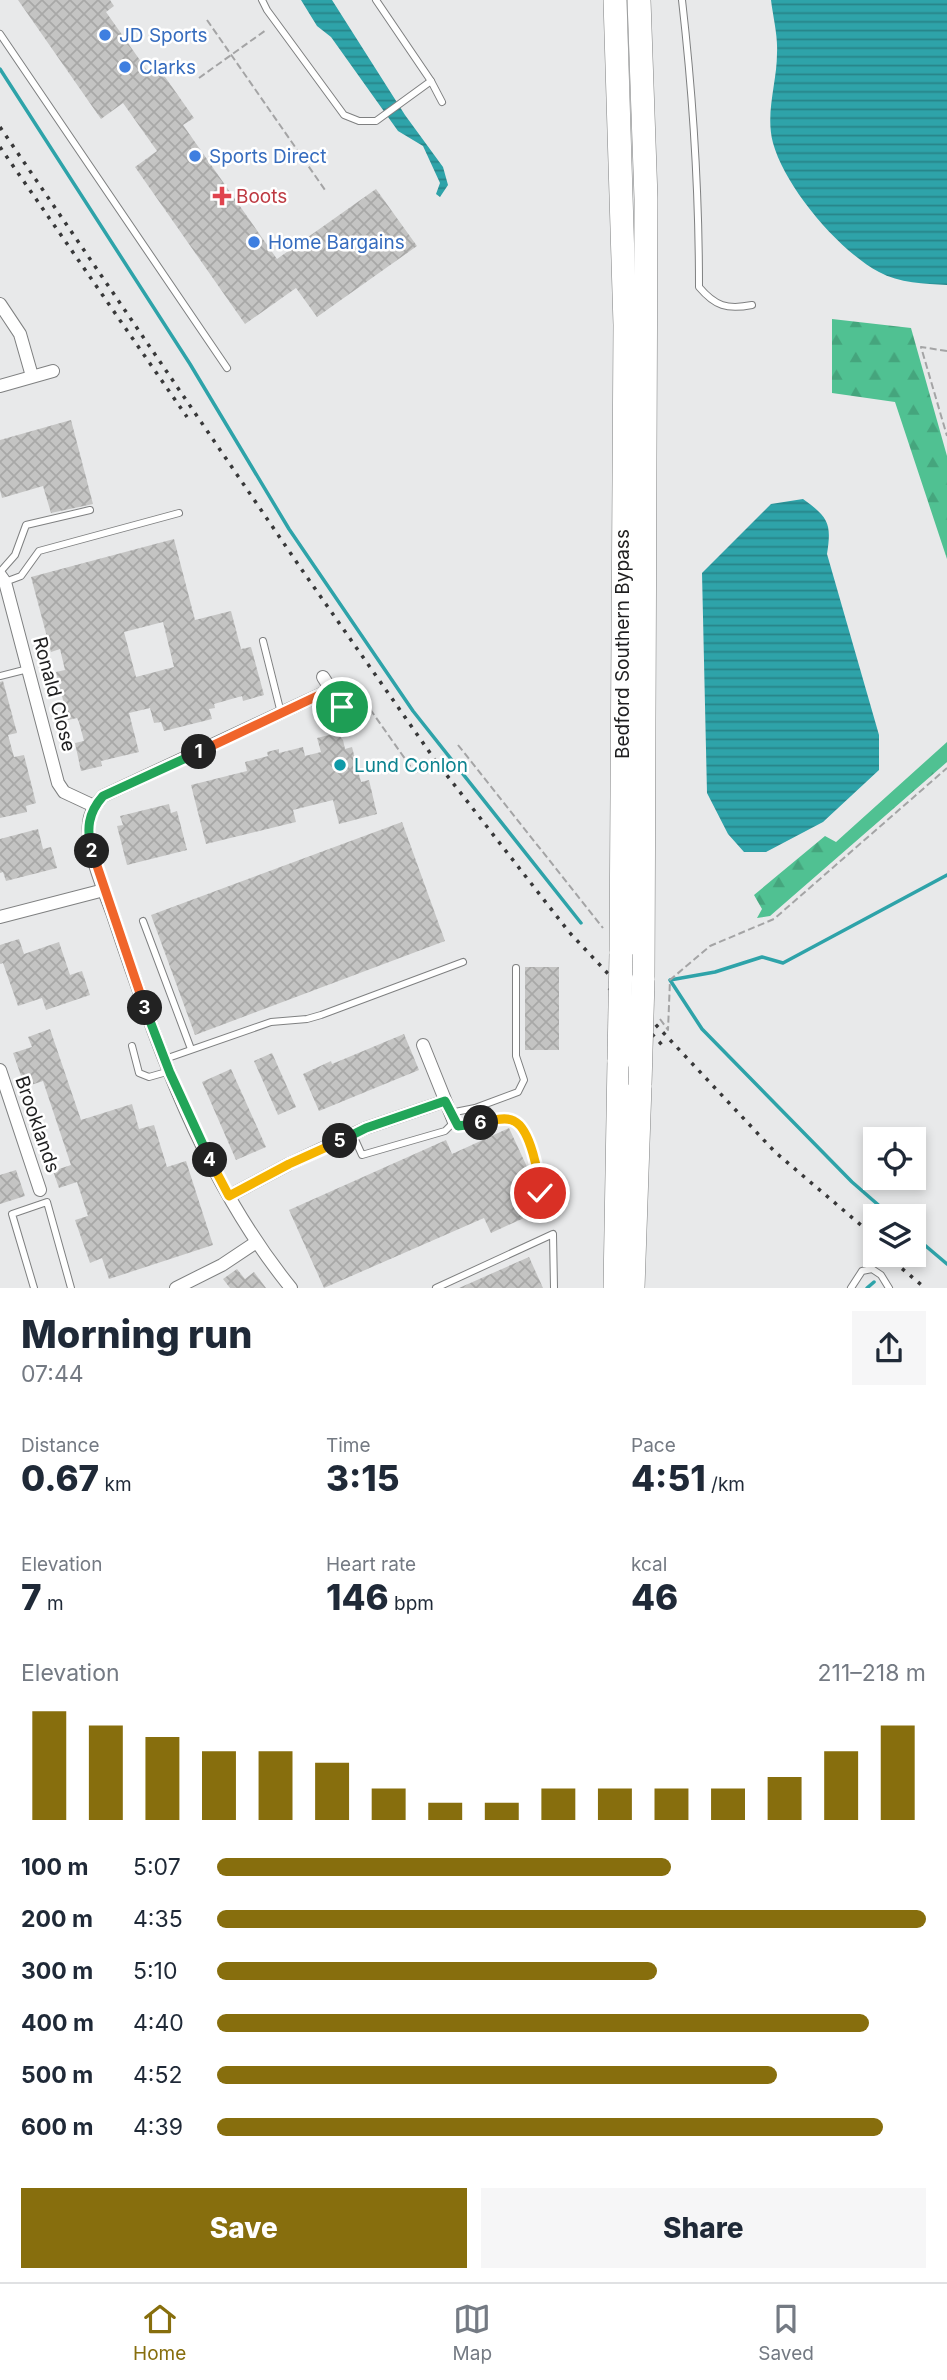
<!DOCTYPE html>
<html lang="en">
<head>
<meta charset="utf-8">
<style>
  body { margin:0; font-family:Inter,sans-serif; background:#f6f6f7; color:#1f2937; height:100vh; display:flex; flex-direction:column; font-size:26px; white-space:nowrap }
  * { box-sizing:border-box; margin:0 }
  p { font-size:23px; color:#747a83 }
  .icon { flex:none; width:38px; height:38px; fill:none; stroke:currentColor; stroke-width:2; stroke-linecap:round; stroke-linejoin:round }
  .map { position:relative; height:1288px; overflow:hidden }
  .sheet { display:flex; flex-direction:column; background:#fff; flex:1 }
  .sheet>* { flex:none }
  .fabs { position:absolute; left:863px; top:1127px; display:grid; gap:14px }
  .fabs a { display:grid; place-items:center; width:63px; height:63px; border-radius:0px; background:#fff; box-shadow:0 4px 10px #0003; font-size:35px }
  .pin { position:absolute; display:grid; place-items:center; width:60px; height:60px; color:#fff; margin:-30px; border:4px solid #fff; border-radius:50%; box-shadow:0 2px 7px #0007 }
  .km { position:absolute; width:35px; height:35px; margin:-18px; border-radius:50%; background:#222; color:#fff; font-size:19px; line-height:35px; text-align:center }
  .round { display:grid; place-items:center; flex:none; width:74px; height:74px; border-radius:0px; background:#f6f6f7 }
  .head { display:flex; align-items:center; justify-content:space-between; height:119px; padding:0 21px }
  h1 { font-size:38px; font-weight:800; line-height:52px }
  .figures { display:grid; grid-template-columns:repeat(3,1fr); gap:10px; height:119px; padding:7px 21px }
  .figures div { display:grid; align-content:center }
  .figures b { font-size:35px; font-weight:800 }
  .figures small { font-size:19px; font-weight:400 }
  .figures p { font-size:19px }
  .chart { height:196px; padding:14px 21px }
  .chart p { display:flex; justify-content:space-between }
  .chart svg { width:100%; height:126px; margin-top:7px; stroke:#876e0d; stroke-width:6 }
  .cta { display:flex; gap:14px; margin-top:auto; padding:14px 21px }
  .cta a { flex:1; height:80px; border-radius:0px; background:#876e0d; color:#fff; font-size:28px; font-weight:800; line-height:80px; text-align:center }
  .cta a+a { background:#f6f6f7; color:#1f2937 }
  ul { padding:0 21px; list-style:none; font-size:23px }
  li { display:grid; grid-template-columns:112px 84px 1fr; align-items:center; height:52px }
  li i { height:18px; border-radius:9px; background:#876e0d }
  .tabs { display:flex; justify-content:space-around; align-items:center; height:98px; border-top:2px solid #e0e1e3; background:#fff; font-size:19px; color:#747a83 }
  .tabs a { display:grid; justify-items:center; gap:4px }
  .tabs .active { color:#876e0d }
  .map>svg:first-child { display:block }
  .forest { fill:url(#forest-firs) }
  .water { fill:url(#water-rules) }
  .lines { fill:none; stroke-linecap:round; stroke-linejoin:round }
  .stream { stroke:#2ea3a9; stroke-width:3.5 }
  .building { fill:url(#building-cross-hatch); fill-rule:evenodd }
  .lane-casing { stroke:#7f8081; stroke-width:8 }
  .street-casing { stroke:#7f8081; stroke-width:14 }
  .highway-casing { stroke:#7f8081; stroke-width:24 }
  .path { stroke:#a4a4a5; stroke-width:2; stroke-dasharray:7 3.5; stroke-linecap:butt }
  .lane { stroke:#fff; stroke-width:6 }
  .street { stroke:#fff; stroke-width:12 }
  .highway { stroke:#fff; stroke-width:23 }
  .rail { stroke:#383839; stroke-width:3.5; stroke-dasharray:3.5 7; stroke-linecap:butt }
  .highway-bridge-casing { stroke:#7f8081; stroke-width:24; stroke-linecap:butt }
  .highway-bridge { stroke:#fff; stroke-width:23 }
  .split-1-casing { stroke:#fff; stroke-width:14 }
  .split-2-casing { stroke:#fff; stroke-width:14 }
  .split-3-casing { stroke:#fff; stroke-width:14 }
  .split-4-casing { stroke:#fff; stroke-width:14 }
  .split-5-casing { stroke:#fff; stroke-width:14 }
  .split-6-casing { stroke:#fff; stroke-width:14 }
  .split-7-casing { stroke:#fff; stroke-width:14 }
  .split-1 { stroke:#f0652b; stroke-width:9 }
  .split-2 { stroke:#22a559; stroke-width:9 }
  .split-3 { stroke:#f0652b; stroke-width:9 }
  .split-4 { stroke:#22a559; stroke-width:9 }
  .split-5 { stroke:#f5b400; stroke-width:9 }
  .split-6 { stroke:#22a559; stroke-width:9 }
  .split-7 { stroke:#f5b400; stroke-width:9 }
  .shop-dot { fill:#3f7fe0; stroke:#fff; stroke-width:2.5 }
  .health-dot { fill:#e0444e; stroke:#fff; stroke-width:2.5 }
  .culture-dot { fill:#0f9aa8; stroke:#fff; stroke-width:2.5 }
  .labels { text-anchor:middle; stroke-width:5; stroke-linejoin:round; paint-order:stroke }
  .shop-label { font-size:19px; fill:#366cbe; stroke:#fff; text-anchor:start }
  .health-label { font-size:19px; fill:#be3a42; stroke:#fff; text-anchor:start }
  .street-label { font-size:19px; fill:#1e1e1f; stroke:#fff }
  .culture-label { font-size:19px; fill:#0d838f; stroke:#fff; text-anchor:start }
</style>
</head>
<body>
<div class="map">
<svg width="947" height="1288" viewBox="0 0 947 1288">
  <defs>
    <pattern id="forest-firs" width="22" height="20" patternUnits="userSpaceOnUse" patternTransform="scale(1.75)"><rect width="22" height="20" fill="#50c192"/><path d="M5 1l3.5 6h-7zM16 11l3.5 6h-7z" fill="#45a57d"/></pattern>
    <pattern id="water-rules" width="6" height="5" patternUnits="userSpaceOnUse" patternTransform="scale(1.75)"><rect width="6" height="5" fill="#2ea3a9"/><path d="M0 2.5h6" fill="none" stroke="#278489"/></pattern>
    <pattern id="building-cross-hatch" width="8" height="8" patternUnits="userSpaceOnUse" patternTransform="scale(1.75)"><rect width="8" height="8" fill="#c4c4c3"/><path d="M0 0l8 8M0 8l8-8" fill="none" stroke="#a8a8a7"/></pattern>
  </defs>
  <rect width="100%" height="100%" fill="#e8e9ea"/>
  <g class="forest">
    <path d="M832,319L911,328L947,456V559L895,402L832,393Z"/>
    <path d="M947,742V762L770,916L757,918L762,909L754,895L825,836L836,842Z"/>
  </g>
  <g class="water">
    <path d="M301,0H332L405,115L443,167L448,185L440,197L436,194L440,183L423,146L398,131L331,37L317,26Z"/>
    <path d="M771,0H947V285C925,284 899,283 879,272C839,251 785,187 773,143C765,113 777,83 777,53C778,36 773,17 771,0Z"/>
    <path d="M803,499C828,517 832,523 827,554L879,735V770L823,822L766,852H744L728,834L707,793L702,573L771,504Z"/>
  </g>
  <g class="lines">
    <g class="stream">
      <path d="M0,69L190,364L289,529L413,711L581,923"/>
      <path d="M891,1216L852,1182L702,1029L670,980L715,972L762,957L783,963L947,875"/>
      <path d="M914,1236L947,1264"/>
      <path d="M867,1288L874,1282"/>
    </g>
  </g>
  <g class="building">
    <path d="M18,0H110L114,6L106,12L149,73L158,67L194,118L183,125L277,259L376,189L417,246L317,317L296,288L245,324L135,167L157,151L123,103L101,119Z"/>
    <path d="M71,420L93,504L51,513L43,486L2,498L0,490V440Z"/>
    <path d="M174,539L195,620L231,611L241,649L251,647L264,695L243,701L242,696L214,704L215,708L209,709L212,719L164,731L161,722L154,723L150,708L129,713L139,752L101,761L102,766L81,771L75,743L84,741L79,722L77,718L68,720L56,672L65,670L60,649L51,652L31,577ZM163,622L174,667L136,677L124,632Z"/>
    <path d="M3,681L17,733L8,735L14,757L24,755L36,803L26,806L27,812L0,818V682Z"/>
    <path d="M337,733L343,740L345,749L352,747L361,782L369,780L377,814L339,824L333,800L293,810L296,822L206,844L191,785L247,771L245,762L268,756L267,752L279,749V753L303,747L305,756L321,752L317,738Z"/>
    <path d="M169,804L171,813L177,811L187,850L127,865L117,826L123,825L120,816Z"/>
    <path d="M402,822L445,941L195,1035L151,915Z"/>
    <path d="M38,829L43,849L51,847L57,868L6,881L3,872L0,873V839Z"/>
    <path d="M19,939L24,954L59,942L70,975L82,971L90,995L46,1010L42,998L18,1006L3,963L0,964V945Z"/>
    <rect x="525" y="967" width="34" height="83"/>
    <path d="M50,1029L81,1120L132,1104L139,1129L154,1125L167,1167L186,1161L213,1245L109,1279L102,1258L90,1263L75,1220L88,1216L77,1182L59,1188L53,1171L71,1165L43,1081L25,1087L13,1053L32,1047L28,1037Z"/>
    <path d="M404,1034L419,1070L319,1111L303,1074L331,1061L332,1064Z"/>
    <path d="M272,1053L296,1107L278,1115L254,1061Z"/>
    <path d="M231,1069L266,1147L236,1160L202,1082Z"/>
    <path d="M509,1128L528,1169L518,1174L535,1213L491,1233L484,1218L324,1288L289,1210L446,1140L452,1154Z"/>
    <path d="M16,1170L25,1196L0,1204V1175Z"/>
    <path d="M529,1257L543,1288H459Z"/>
    <path d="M237,1269L245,1279L254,1272L266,1288H230L223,1279Z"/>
  </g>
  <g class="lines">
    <defs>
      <g id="lane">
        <path d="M262,0L267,10L344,115L359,121H376L431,81"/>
        <path d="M376,0L431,81L442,102"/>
        <path d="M682,0C693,96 699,191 699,287C715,306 727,310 752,305"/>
        <path d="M0,34L227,368"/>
        <path d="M0,572L15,555L26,525L90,510"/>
        <path d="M5,582L21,576L39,551L179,513"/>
        <path d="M263,641L281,713"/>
        <path d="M0,676L28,669"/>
        <path d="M143,921L191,1049"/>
        <path d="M132,1046L139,1073L149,1077L170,1071"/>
        <path d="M165,1059L271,1022L307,1019L321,1015L463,962"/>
        <path d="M450,1113L475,1108L518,1092L524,1080L516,1056V968"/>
        <path d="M353,1135L362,1155L445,1131L454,1122L458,1127C473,1129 488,1120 502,1119C529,1118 539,1173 540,1193"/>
        <path d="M34,1288L12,1214L47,1202L71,1288"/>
        <path d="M436,1288L553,1234L554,1288"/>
        <path d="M851,1288L862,1271L872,1269L881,1275L889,1288"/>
      </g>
      <g id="street">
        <path d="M0,304L20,334L32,376"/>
        <path d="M0,386L53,371"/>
        <path d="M0,575L5,582L58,783L64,792L94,806"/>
        <path d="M323,677L342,707"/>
        <path d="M0,917L104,890"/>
        <path d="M423,1045L454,1122"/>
        <path d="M0,1070L40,1190"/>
        <path d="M229,1196L289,1164L366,1128L445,1101"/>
        <path d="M176,1288L222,1265L255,1243"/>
        <path d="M291,1288C204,1181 156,1045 113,915C104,890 86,849 89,823C90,812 96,804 103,796L330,690"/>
      </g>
      <g id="highway">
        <path d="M615,0L625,325L621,954"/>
        <path d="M639,0L646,199L643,980"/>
        <path d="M615,1288L619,1060"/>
        <path d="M633,1288L640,1085"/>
      </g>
    </defs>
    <use href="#lane" class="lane-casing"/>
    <use href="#street" class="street-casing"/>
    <use href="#highway" class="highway-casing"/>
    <g class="path">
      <path d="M207,20L325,190"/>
      <path d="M199,78L266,30"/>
      <path d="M947,351L921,347L947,436"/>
      <path d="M354,707L365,702L415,773L429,765"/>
      <path d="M458,745L603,928"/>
      <path d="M660,1019L668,1030L670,980L710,946L774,919L947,768"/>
    </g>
    <use href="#lane" class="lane"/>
    <use href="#street" class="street"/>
    <use href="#highway" class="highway"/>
    <g class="rail">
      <path d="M0,127L302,570L435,760L569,932L775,1152L875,1237"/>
      <path d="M0,147L187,417"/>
      <path d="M609,988L664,1047"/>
      <path d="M886,1255L925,1288"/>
    </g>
    <defs>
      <g id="highway-bridge">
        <path d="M619,1060L621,954"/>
        <path d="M640,1085L643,980"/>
      </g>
    </defs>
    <use href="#highway-bridge" class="highway-bridge-casing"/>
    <use href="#highway-bridge" class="highway-bridge"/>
  </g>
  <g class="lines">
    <defs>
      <path id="split-1" d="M199,752L330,690L342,707"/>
      <path id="split-2" d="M92,851C86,829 88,813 103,796L199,752"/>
      <path id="split-3" d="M92,851L145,1008"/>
      <path id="split-4" d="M145,1008L170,1073L210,1160"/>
      <path id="split-5" d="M210,1160L229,1196L289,1164L340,1141"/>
      <path id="split-6" d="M340,1141L366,1128L445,1101L458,1126L481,1123"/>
      <path id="split-7" d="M481,1123C491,1121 505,1116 514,1121C531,1129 539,1176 540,1193"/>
    </defs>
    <use href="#split-1" class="split-1-casing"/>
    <use href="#split-2" class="split-2-casing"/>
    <use href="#split-3" class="split-3-casing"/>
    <use href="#split-4" class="split-4-casing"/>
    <use href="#split-5" class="split-5-casing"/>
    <use href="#split-6" class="split-6-casing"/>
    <use href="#split-7" class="split-7-casing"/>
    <use href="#split-1" class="split-1"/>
    <use href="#split-2" class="split-2"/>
    <use href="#split-3" class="split-3"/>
    <use href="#split-4" class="split-4"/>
    <use href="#split-5" class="split-5"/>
    <use href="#split-6" class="split-6"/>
    <use href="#split-7" class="split-7"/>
  </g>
  <g class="shop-dot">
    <circle cx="105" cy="35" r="7"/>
    <circle cx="125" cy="67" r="7"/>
    <circle cx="195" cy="156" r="7"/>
    <circle cx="254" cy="242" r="7"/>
  </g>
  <path class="health-dot" d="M218.5 185.5h7v7h7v7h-7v7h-7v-7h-7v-7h7z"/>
  <circle class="culture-dot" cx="340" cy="765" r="7"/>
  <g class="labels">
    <g class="shop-label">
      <text x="119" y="42">JD Sports</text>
      <text x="139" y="74">Clarks</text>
      <text x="209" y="163">Sports Direct</text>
      <text x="268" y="249">Home Bargains</text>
    </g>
    <g class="health-label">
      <text x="236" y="203">Boots</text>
    </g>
    <g class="street-label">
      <text transform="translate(622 644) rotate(-90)" y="7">Bedford Southern Bypass</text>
      <text transform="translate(55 694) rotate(75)" y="7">Ronald Close</text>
      <text transform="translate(38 1124) rotate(71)" y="7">Brooklands</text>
    </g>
    <g class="culture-label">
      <text x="354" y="772">Lund Conlon</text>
    </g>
  </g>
</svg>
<div class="fabs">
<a><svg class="icon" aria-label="locate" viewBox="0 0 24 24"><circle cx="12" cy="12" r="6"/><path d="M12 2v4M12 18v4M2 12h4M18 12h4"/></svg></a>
<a><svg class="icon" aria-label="layers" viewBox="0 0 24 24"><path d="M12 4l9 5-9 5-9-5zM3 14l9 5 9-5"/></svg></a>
</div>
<div class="pin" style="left:342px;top:707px;background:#1e9e55"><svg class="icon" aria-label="arrive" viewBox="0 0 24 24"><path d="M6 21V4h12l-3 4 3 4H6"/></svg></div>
<div class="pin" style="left:540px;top:1193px;background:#d93025"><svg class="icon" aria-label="check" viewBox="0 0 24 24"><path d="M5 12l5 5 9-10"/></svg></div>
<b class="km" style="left:199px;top:752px">1</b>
<b class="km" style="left:92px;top:851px">2</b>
<b class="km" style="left:145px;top:1008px">3</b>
<b class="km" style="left:210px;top:1160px">4</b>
<b class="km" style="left:340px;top:1141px">5</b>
<b class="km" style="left:481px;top:1123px">6</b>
</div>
<section class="sheet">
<div class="head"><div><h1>Morning run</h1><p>07:44</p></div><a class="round"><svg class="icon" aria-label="share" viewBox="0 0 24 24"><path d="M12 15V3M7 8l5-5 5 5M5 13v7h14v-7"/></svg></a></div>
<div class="figures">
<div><p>Distance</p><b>0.67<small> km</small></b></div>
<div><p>Time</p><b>3:15</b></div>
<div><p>Pace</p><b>4:51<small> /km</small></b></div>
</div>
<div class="figures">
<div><p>Elevation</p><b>7<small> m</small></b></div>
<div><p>Heart rate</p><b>146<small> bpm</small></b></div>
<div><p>kcal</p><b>46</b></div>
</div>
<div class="chart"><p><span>Elevation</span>211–218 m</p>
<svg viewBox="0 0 160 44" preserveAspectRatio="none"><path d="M5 44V6M15 44V11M25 44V15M35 44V20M45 44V20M55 44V24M65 44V33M75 44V38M85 44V38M95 44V33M105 44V33M115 44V33M125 44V33M135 44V29M145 44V20M155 44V11"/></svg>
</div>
<ul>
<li><b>100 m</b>5:07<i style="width:64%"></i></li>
<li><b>200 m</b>4:35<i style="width:100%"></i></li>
<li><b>300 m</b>5:10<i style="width:62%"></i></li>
<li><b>400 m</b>4:40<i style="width:92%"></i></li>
<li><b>500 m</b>4:52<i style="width:79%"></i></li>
<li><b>600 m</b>4:39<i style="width:94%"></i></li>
</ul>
<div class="cta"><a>Save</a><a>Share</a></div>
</section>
<nav class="tabs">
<a class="active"><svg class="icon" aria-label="home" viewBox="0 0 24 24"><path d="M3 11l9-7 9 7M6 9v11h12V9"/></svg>Home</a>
<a><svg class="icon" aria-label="map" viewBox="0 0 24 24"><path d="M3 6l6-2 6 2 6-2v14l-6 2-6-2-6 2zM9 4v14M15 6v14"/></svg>Map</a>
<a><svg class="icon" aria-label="saved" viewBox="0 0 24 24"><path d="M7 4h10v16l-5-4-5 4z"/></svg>Saved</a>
</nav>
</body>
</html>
